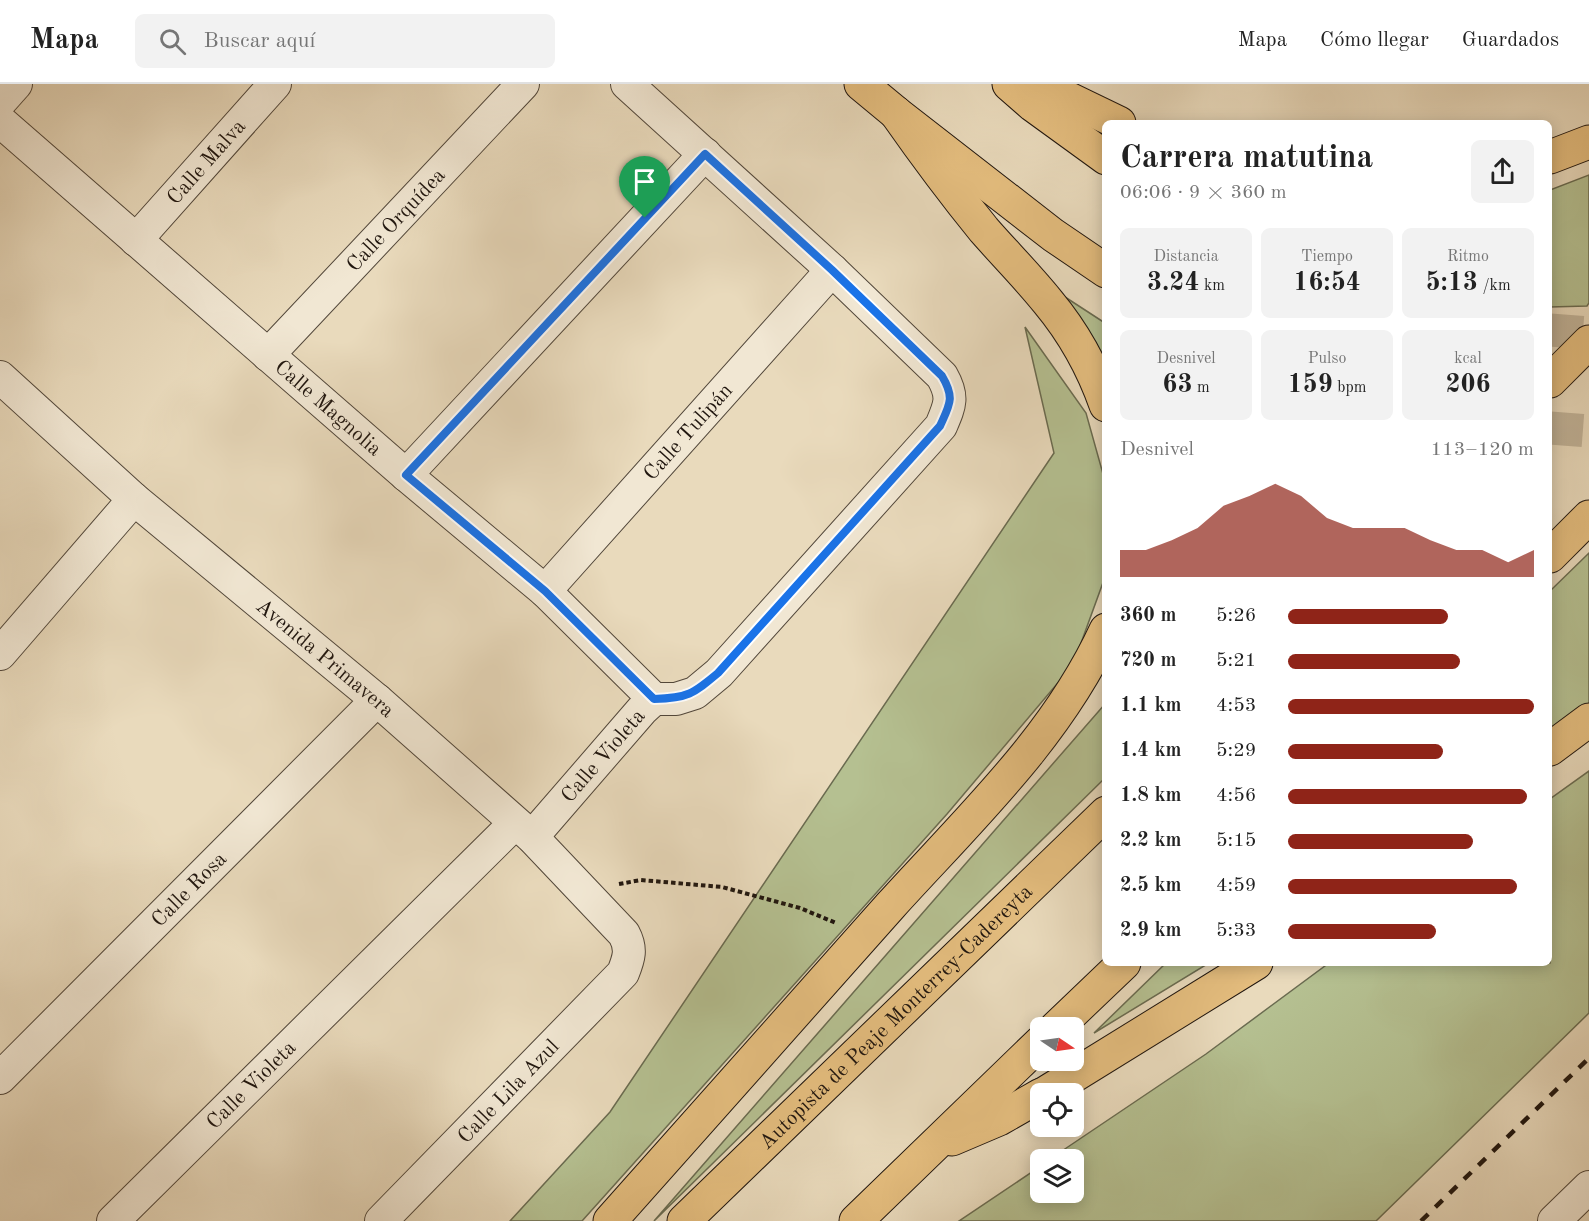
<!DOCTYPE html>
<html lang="es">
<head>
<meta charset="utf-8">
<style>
  body { margin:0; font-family:"Old Standard TT",serif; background:#f2f2f2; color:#222; height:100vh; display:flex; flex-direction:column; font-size:22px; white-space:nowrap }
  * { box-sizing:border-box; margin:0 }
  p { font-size:20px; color:#767676 }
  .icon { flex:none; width:33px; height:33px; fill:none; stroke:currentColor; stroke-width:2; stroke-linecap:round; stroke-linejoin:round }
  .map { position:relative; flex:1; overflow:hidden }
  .drawer { position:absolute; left:1102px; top:36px; width:450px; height:846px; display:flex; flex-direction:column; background:#fff; border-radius:9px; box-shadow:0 3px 15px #0003 }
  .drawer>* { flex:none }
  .needle { width:39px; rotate:103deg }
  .controls { position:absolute; left:1030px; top:933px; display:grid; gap:12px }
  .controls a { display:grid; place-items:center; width:54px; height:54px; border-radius:9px; background:#fff; box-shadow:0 3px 15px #0003; font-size:30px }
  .pin { position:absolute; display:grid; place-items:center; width:51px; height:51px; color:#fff; margin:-62px -26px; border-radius:50% 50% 50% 0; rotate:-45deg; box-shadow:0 0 6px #0007 }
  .pin .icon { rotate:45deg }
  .round { display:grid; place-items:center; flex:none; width:63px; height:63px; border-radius:9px; background:#f2f2f2 }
  .overview { display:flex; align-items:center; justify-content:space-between; height:102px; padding:0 18px }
  h1 { font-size:33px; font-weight:800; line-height:45px }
  .stats { display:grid; grid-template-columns:repeat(3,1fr); gap:9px; height:102px; padding:6px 18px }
  .stats div { display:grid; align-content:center; border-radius:9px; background:#f2f2f2; text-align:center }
  .stats b { font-size:26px; font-weight:800 }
  .stats small { font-size:16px; font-weight:400 }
  .stats p { font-size:16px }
  .chart { height:168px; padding:12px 18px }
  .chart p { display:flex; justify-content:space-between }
  .chart svg { width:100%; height:108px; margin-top:6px; fill:#8f2418; opacity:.7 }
  ul { padding:0 18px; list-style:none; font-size:20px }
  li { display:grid; grid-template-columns:96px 72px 1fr; align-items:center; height:45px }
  li i { height:15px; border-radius:8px; background:#8f2418 }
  header { display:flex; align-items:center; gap:36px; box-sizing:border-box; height:84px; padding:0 30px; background:#fff; border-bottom:2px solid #e0e0e0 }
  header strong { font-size:28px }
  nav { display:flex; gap:33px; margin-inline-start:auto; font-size:21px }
  .search { width:420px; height:54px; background:#f2f2f2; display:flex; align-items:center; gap:15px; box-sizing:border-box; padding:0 21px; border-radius:9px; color:#767676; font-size:22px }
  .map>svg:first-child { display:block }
  .green { fill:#b5c091; stroke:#6a6b50; stroke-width:1.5 }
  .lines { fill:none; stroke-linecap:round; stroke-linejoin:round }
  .primary-tunnel { stroke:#c1b399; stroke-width:33; stroke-dasharray:33 16; stroke-linecap:butt }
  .minor-casing { stroke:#52473a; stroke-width:34 }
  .primary-casing { stroke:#20160f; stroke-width:35 }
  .motorway-casing { stroke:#20160f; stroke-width:35 }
  .path { stroke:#20160f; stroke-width:4; stroke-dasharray:4.5 3; stroke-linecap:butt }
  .minor { stroke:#f1e7d3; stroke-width:32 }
  .primary { stroke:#e4bd7e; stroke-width:33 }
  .motorway { stroke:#e4bd7e; stroke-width:33 }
  .rail { stroke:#20160f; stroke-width:4.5; stroke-dasharray:10 10; stroke-linecap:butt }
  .route-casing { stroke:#fff; stroke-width:12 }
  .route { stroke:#1a73e8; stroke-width:8 }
  .labels { text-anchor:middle; stroke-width:6; stroke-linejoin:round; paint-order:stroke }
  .street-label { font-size:21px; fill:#20160f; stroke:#f1e7d3 }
</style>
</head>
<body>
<header>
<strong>Mapa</strong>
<div class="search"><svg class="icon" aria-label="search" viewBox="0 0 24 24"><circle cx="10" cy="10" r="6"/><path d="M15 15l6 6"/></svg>Buscar aquí</div>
<nav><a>Mapa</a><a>Cómo llegar</a><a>Guardados</a></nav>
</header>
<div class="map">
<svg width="1589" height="1137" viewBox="0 0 1589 1137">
  <rect width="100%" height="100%" fill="#e9dabc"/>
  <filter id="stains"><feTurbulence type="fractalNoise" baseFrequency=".00333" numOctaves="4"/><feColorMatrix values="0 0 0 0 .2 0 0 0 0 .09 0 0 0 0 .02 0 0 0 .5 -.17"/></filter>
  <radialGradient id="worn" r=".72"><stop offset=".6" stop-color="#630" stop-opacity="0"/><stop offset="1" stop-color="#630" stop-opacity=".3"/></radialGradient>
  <g class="green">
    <path d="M1589,91V219L1587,222L1550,223V106Z"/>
    <path d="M1065,213L1105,239V276Z"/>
    <path d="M1025,243L1086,329L1105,397V493L1073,581L947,730L582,1137H510L610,1028L1054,369Z"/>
    <path d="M1589,469V619L1550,648V507Z"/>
    <path d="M1105,620V694L654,1137Z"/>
    <path d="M1589,687V929L1376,1137H959L1041,1082V1108H1074V1076L1050,1075L1206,970L1329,879H1550V715Z"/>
    <path d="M1166,879H1209L1094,949Z"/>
  </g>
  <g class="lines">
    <g class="primary-tunnel">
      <path d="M1550,246L1589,249"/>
      <path d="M1550,344L1589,347"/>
    </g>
    <defs>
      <g id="minor">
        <path d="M0,18L16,0"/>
        <path id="s1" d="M0,37L406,391L545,507L654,615"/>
        <path id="s2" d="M136,156L275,0"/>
        <path id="s3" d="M268,271L523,0"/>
        <path id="s4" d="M0,293L134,415L377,616L532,753L624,850C632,865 629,874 623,889L381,1137"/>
        <path d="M406,391L705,70"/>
        <path id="s5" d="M545,507L832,186"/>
        <path d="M0,570L134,415"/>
        <path id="s6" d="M532,753L642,626L654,615H676L695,609L719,589L941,342C950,321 954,313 942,292L832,186L627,0"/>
        <path id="s7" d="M0,994L377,616"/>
        <path id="s8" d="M113,1137L515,739"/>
        <path d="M1554,1137L1589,1103"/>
      </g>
      <g id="primary">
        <path d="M861,0L896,29L1053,151L1106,187"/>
        <path d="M1009,0L1033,21L1106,74"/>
      </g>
      <g id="motorway">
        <path d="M1031,0L1063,12L1119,39"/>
        <path d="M896,29C924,69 953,108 984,146C1005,170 1028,193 1048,218C1073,248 1093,284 1106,321"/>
        <path d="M1550,73L1589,58"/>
        <path d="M1550,297L1589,258"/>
        <path d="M1550,472L1589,433"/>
        <path d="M1550,665L1589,636"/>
        <path d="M1056,944L1124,879"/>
        <path d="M1044,1010L1256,879"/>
        <path d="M952,1055L999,1035L1041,1011"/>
        <path d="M610,1137C703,1031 797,926 891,821C969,735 1057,653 1106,546"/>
        <path id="s9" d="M684,1137L1106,729"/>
        <path d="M856,1137L1041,958"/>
      </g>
    </defs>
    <use href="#minor" class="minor-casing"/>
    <use href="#primary" class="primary-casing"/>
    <use href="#motorway" class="motorway-casing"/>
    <path class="path" d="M619,800L641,796L722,803L800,824L836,839"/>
    <use href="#minor" class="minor"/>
    <use href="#primary" class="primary"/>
    <use href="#motorway" class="motorway"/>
    <path class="rail" d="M1421,1137L1589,974"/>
  </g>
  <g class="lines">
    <defs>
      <path id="route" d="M705,70L832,186L942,292C955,314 950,320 940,342L718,589C693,610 688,614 654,615L545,507L406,391Z"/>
    </defs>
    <use href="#route" class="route-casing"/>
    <use href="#route" class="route"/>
  </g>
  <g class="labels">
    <g class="street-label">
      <text dy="7" stroke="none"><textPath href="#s2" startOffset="105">Calle Malva</textPath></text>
      <text dy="7" stroke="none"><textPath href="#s3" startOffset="186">Calle Orquídea</textPath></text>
      <text dy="7" stroke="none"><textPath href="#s1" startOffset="436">Calle Magnolia</textPath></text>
      <text dy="7" stroke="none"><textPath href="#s5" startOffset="214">Calle Tulipán</textPath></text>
      <text dy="7" stroke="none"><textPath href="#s4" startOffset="430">Avenida Primavera</textPath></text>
      <text dy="7" stroke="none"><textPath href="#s6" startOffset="108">Calle Violeta</textPath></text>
      <text dy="7" stroke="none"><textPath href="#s7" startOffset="267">Calle Rosa</textPath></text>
      <text dy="7" stroke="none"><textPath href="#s9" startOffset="294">Autopista de Peaje Monterrey-Cadereyta</textPath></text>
      <text dy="7" stroke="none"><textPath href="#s8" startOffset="194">Calle Violeta</textPath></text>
      <text transform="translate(508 1007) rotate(-46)" y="7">Calle Lila Azul</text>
    </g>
  </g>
  <rect width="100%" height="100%" filter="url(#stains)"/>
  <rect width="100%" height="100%" fill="url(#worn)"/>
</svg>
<div class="controls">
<a><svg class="needle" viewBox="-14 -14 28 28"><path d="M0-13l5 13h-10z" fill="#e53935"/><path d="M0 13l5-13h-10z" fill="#767676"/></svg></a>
<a><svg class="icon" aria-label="locate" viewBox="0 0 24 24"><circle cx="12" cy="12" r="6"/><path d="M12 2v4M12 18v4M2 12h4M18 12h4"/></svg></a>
<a><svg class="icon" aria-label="layers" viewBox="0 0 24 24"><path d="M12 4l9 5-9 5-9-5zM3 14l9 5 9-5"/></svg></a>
</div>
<div class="pin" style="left:645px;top:134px;background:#1e9e55"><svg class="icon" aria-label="arrive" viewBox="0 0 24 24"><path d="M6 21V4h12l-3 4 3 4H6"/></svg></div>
<section class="drawer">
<div class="overview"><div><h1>Carrera matutina</h1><p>06:06 · 9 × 360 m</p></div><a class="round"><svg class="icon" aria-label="share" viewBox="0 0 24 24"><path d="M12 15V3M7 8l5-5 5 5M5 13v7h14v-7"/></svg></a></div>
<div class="stats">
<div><p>Distancia</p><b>3.24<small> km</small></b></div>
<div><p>Tiempo</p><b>16:54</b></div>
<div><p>Ritmo</p><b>5:13<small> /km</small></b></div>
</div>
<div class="stats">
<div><p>Desnivel</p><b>63<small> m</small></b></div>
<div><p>Pulso</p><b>159<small> bpm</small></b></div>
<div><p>kcal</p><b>206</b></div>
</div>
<div class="chart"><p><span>Desnivel</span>113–120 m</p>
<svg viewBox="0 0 160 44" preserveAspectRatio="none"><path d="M0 44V33L10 33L20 29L30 24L40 15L50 11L60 6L70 11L80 20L90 24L100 24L110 24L120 29L130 33L140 33L150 38L160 33V44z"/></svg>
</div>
<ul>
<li><b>360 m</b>5:26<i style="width:65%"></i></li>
<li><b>720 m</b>5:21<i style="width:70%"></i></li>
<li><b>1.1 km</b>4:53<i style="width:100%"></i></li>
<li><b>1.4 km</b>5:29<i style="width:63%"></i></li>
<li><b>1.8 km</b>4:56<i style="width:97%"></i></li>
<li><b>2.2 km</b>5:15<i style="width:75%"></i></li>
<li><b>2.5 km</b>4:59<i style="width:93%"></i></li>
<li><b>2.9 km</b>5:33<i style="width:60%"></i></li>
</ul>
</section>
</div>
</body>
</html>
